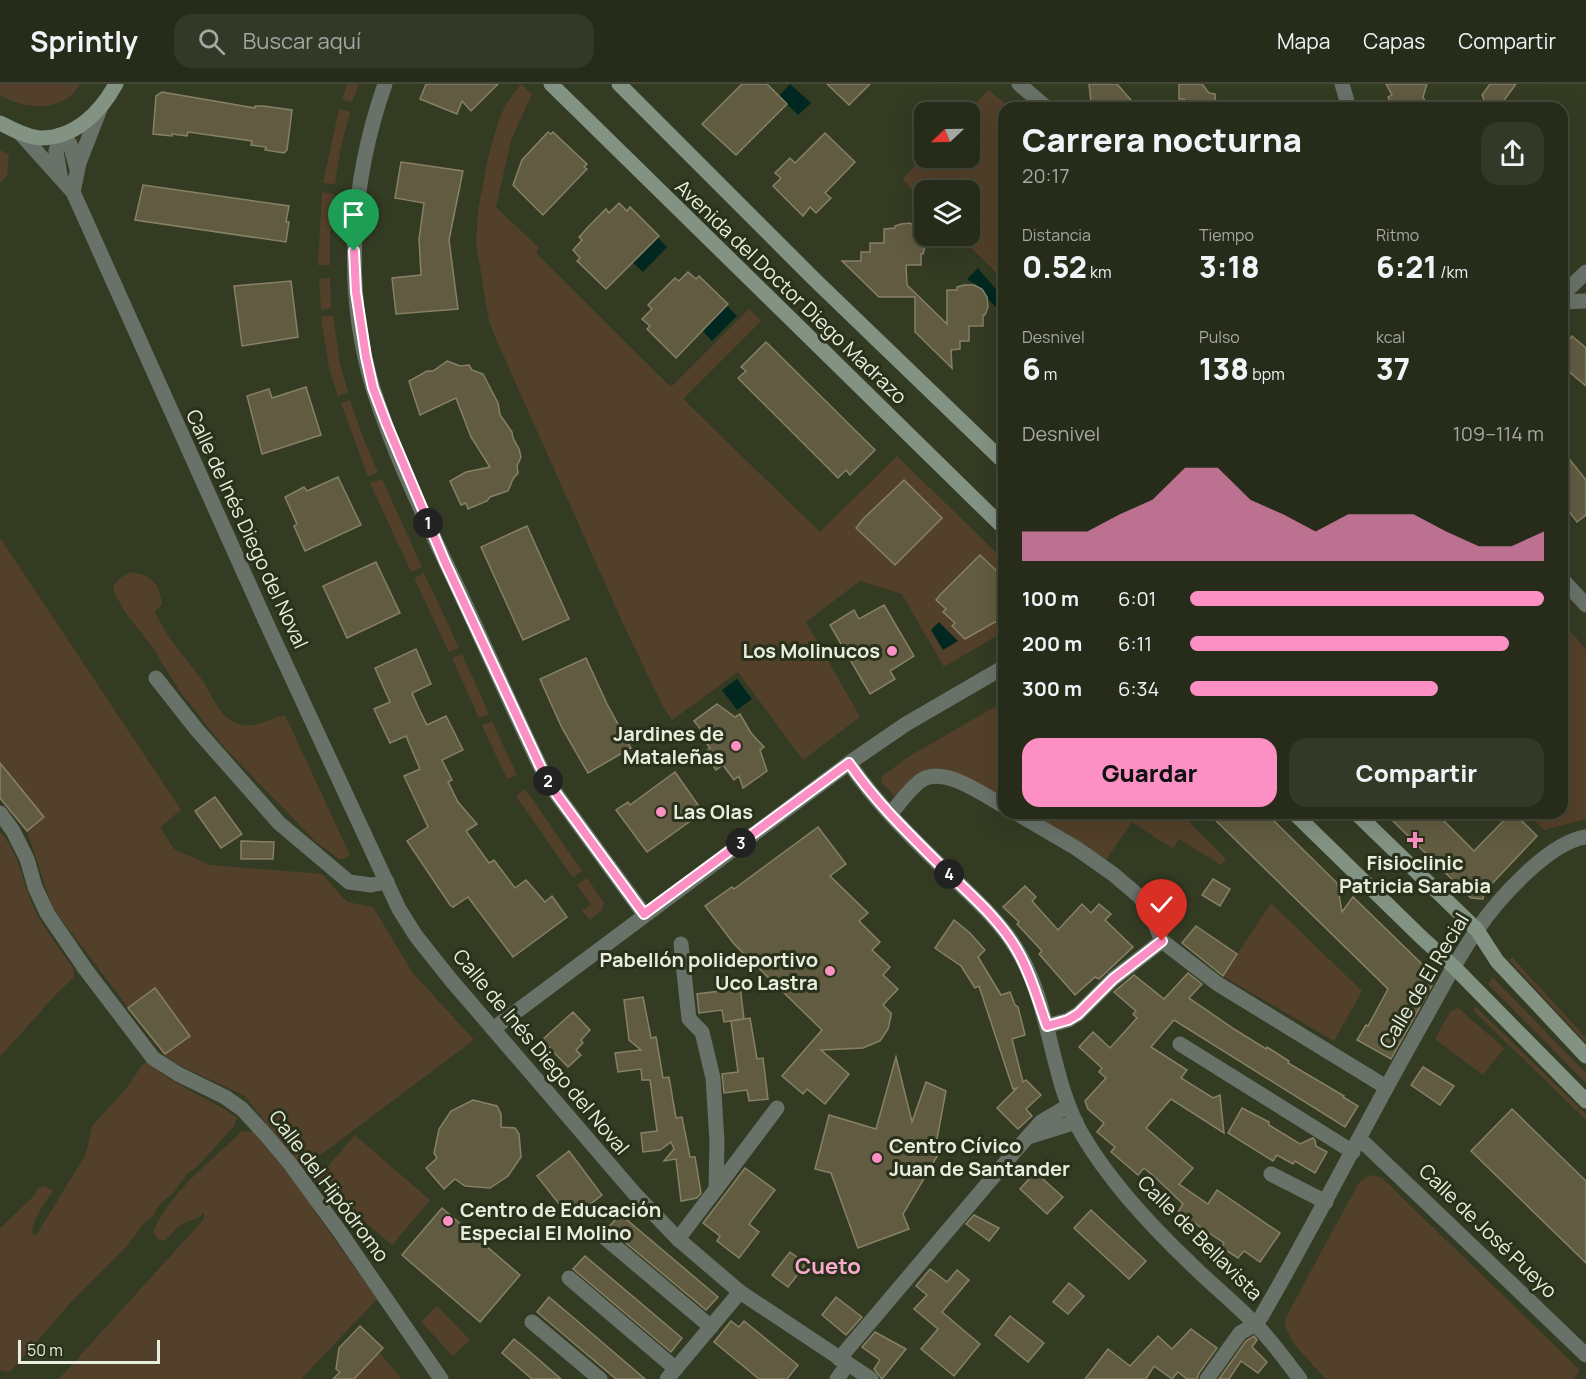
<!DOCTYPE html>
<html lang="es">
<head>
<meta charset="utf-8">
<style>
  body { margin:0; font-family:Manrope,sans-serif; background:#333827; color:#f1f3f6; height:100vh; display:flex; flex-direction:column; font-size:22px; white-space:nowrap }
  * { box-sizing:border-box; margin:0 }
  p { font-size:20px; color:#a4a7a2 }
  .icon { flex:none; width:33px; height:33px; fill:none; stroke:currentColor; stroke-width:2; stroke-linecap:round; stroke-linejoin:round }
  .map { position:relative; flex:1; overflow:hidden }
  .drawer { position:absolute; left:998px; top:18px; width:570px; height:717px; display:flex; flex-direction:column; background:#272c1a; border-radius:18px; box-shadow:0 6px 24px #0002,0 0 0 2px #434839 }
  .drawer>* { flex:none }
  .needle { width:39px; rotate:248deg }
  .tools { position:absolute; left:914px; top:18px; display:grid; gap:12px }
  .tools a { display:grid; place-items:center; width:66px; height:66px; border-radius:12px; background:#272c1a; box-shadow:0 6px 24px #0002,0 0 0 2px #434839; font-size:30px }
  .scale { position:absolute; left:18px; bottom:15px; width:142px; box-sizing:border-box; padding-left:6px; border:3px solid #e8edde; border-top:0; font-size:16px; line-height:21px; white-space:nowrap; color:#e8edde; -webkit-text-stroke:4px #2a311a; paint-order:stroke }
  .pin { position:absolute; display:grid; place-items:center; width:51px; height:51px; color:#fff; margin:-62px -26px; border-radius:50% 50% 50% 0; rotate:-45deg; box-shadow:0 0 6px #0007 }
  .pin .icon { rotate:45deg }
  .km { position:absolute; width:30px; height:30px; margin:-15px; border-radius:50%; background:#222; color:#fff; font-size:16px; line-height:30px; text-align:center }
  .round { display:grid; place-items:center; flex:none; width:63px; height:63px; border-radius:18px; background:#333827 }
  .headline { display:flex; align-items:center; justify-content:space-between; height:102px; padding:0 24px }
  h1 { font-size:33px; font-weight:800; line-height:45px }
  .figures { display:grid; grid-template-columns:repeat(3,1fr); gap:9px; height:102px; padding:6px 24px }
  .figures div { display:grid; align-content:center }
  .figures b { font-size:30px; font-weight:800 }
  .figures small { font-size:16px; font-weight:400 }
  .figures p { font-size:16px }
  .chart { height:168px; padding:12px 24px }
  .chart p { display:flex; justify-content:space-between }
  .chart svg { width:100%; height:108px; margin-top:6px; fill:#fc8fc3; opacity:.7 }
  .button { display:flex; gap:12px; margin-top:auto; padding:12px 24px }
  .button a { flex:1; height:69px; border-radius:18px; background:#fc8fc3; color:#111; font-size:24px; font-weight:800; line-height:69px; text-align:center }
  .button a+a { background:#333827; color:#f1f3f6 }
  ul { padding:0 24px; list-style:none; font-size:20px }
  li { display:grid; grid-template-columns:96px 72px 1fr; align-items:center; height:45px }
  li i { height:15px; border-radius:8px; background:#fc8fc3 }
  header { display:flex; align-items:center; gap:36px; box-sizing:border-box; height:84px; padding:0 30px; background:#272c1a; border-bottom:2px solid #434839 }
  header strong { font-size:28px }
  nav { display:flex; gap:33px; margin-inline-start:auto; font-size:21px }
  .search { width:420px; height:54px; background:#333827; display:flex; align-items:center; gap:15px; box-sizing:border-box; padding:0 21px; border-radius:18px; color:#a4a7a2; font-size:22px }
  .map>svg:first-child { display:block }
  .green { fill:#53402a }
  .water { fill:#002820 }
  .building { fill:#615b41; stroke:#878065; stroke-width:1.5 }
  .lines { fill:none; stroke-linecap:round; stroke-linejoin:round }
  .street { stroke:#687269; stroke-width:15 }
  .secondary { stroke:#829283; stroke-width:15 }
  .route-casing { stroke:#fff; stroke-width:12 }
  .route { stroke:#fc8fc3; stroke-width:8 }
  .poi-dot { fill:#fc8fc3; stroke:#2a311a; stroke-width:2 }
  .labels { text-anchor:middle; stroke-width:6; stroke-linejoin:round; paint-order:stroke }
  .street-label { font-size:20px; fill:#e8edde; stroke:#2a311a }
  .poi-label { font-size:20px; font-weight:bold; fill:#e8edde; stroke:#2a311a; text-anchor:end }
  .quarter-label { font-size:22px; font-weight:bold; fill:#f9accf; stroke:#2a311a }
</style>
</head>
<body>
<header>
<strong>Sprintly</strong>
<div class="search"><svg class="icon" aria-label="search" viewBox="0 0 24 24"><circle cx="10" cy="10" r="6"/><path d="M15 15l6 6"/></svg>Buscar aquí</div>
<nav><a>Mapa</a><a>Capas</a><a>Compartir</a></nav>
</header>
<div class="map">
<svg width="1586" height="1295" viewBox="0 0 1586 1295">
  <rect width="100%" height="100%" fill="#343b23"/>
  <g class="green">
    <path d="M0,0H80C64,29 25,26 0,11Z"/>
    <path d="M347,0H359L352,18L342,16Z"/>
    <path d="M521,0L532,10L511,56L496,123L539,164L536,169L671,303L749,225L761,237L683,315L820,448L897,372L1003,475V548L944,583L902,510L860,497L806,538L860,633L803,676L738,588L672,636L661,619L621,535L496,255L489,237L476,159L478,126L489,70L498,38L506,20Z"/>
    <path d="M989,6L1010,24H1004L1003,195L959,152H969V106H924V117L902,95L924,73L969,74V28H967Z"/>
    <path d="M339,25L350,28L340,67L335,100L323,99Z"/>
    <path d="M0,66L9,71L7,91L0,100Z"/>
    <path d="M322,108L334,110L330,150V181H318Z"/>
    <path d="M330,194L331,224L321,226L319,195Z"/>
    <path d="M333,231L340,280L348,308L338,313L329,284L321,233Z"/>
    <path d="M350,316L364,356L378,388L368,393L341,319Z"/>
    <path d="M382,395L422,483L411,488L370,399Z"/>
    <path d="M0,454L181,726L160,743L174,765L210,781L322,790L347,818L373,823L412,888L474,956L302,1085L245,1012L179,981L164,971L52,823L27,747L0,714Z"/>
    <path d="M131,488C152,492 159,498 162,520L155,528C166,553 186,574 202,596C210,607 215,622 225,632C227,634 233,638 236,639C254,647 268,634 285,631L350,771L344,775H339L315,757L225,664L181,609L153,564L125,528L114,508V501L121,493Z"/>
    <path d="M424,489L459,564L449,568L414,494Z"/>
    <path d="M1562,538L1586,565V735L1544,746L1527,729H1562Z"/>
    <path d="M462,570L489,630L479,634L452,574Z"/>
    <path d="M1003,618V716C986,706 948,676 928,686C916,692 906,706 897,715L882,699L881,693L910,672Z"/>
    <path d="M492,637L517,691L507,695L482,641Z"/>
    <path d="M525,705L582,787L573,794L516,712Z"/>
    <path d="M1025,729H1180L1226,775L1221,781L1179,755L1173,765L1132,738L1105,777Z"/>
    <path d="M0,748C20,769 22,799 34,824C44,845 60,865 73,884L74,892C70,899 63,902 58,908C39,930 20,951 0,972Z"/>
    <path d="M587,794L604,819L602,826L590,836L582,827L591,820L577,801Z"/>
    <path d="M1271,819L1362,907L1334,957L1223,892Z"/>
    <path d="M1512,873L1586,954V959L1509,876Z"/>
    <path d="M1493,894L1586,989V999L1488,900Z"/>
    <path d="M1476,923L1586,1030V1036L1473,926Z"/>
    <path d="M1458,924L1504,964L1483,991L1435,955L1450,928Z"/>
    <path d="M148,978C173,1002 209,1013 237,1034L234,1042L197,1083L187,1090L174,1108L158,1122L154,1131L145,1138L127,1162L72,1217L10,1288L0,1286V1144L32,1114L38,1105L44,1102L53,1107C44,1120 32,1135 32,1151L37,1150L86,1070L92,1042L125,1006L144,979Z"/>
    <path d="M242,1047L253,1048L307,1112L318,1132L377,1215L301,1295H59L204,1135V1129C194,1138 191,1135 182,1140C174,1144 172,1152 164,1157L158,1155L153,1148C171,1106 210,1079 242,1047Z"/>
    <path d="M355,1051L430,1116L392,1161L316,1096Z"/>
    <path d="M1373,1091L1382,1094L1580,1286L1574,1295H1326C1313,1280 1284,1255 1285,1235L1358,1100L1365,1094Z"/>
    <path d="M437,1222L470,1256L453,1272L421,1238Z"/>
    <path d="M379,1268L402,1295H354Z"/>
  </g>
  <g class="water">
    <path d="M790,0L811,19L798,31L779,12Z"/>
    <path d="M657,153L667,163L643,188L630,176L641,170Z"/>
    <path d="M978,184L1003,214V230L988,215L982,205L967,195Z"/>
    <path d="M727,222L737,232L712,257L700,244L710,239Z"/>
    <path d="M939,538L958,557L943,566L931,546Z"/>
    <path d="M737,595L752,615L737,626L722,606Z"/>
  </g>
  <g class="building">
    <path d="M426,0H498L471,27L462,17L457,30L420,15Z"/>
    <path d="M742,0H767L787,20L736,71L702,40Z"/>
    <path d="M827,0H870L849,21Z"/>
    <path d="M1089,0H1117L1138,24H1100L1096,19L1091,18Z"/>
    <path d="M1179,0H1202L1209,9L1215,10L1216,24H1192L1184,15H1179Z"/>
    <path d="M1386,0H1427L1423,13L1429,24H1393L1388,13L1392,11Z"/>
    <path d="M1490,0H1516L1499,23L1490,22L1484,16L1482,11Z"/>
    <path d="M162,8L255,24V22H263L292,26L287,66L284,69L265,66L266,63L251,61L252,57L188,48L187,52L172,50V52L153,50L156,12Z"/>
    <path d="M548,48L551,50L553,48L571,65L587,80L584,83L587,85L543,131L513,101L522,76Z"/>
    <path d="M825,49L855,78L825,109L831,114L816,129L810,123L803,132L773,102L781,94L775,89L790,74L795,79Z"/>
    <path d="M401,78L463,87L449,156L458,225L396,230L392,194L421,191L419,155L424,119L395,114Z"/>
    <path d="M143,101L289,122L286,138H289L286,158L135,136Z"/>
    <path d="M619,119L627,127L630,123L659,152L606,205L577,177L580,174L573,166L582,156L579,153L590,141L606,125L609,129Z"/>
    <path d="M910,139L922,147L926,159L923,170H921V181H906L907,201L947,240V206H957V203L964,201H974L982,205L987,213L988,223L985,231H983V242H969V257H960V265L951,266L952,284L915,248V213H879L842,177H861V168H870V159H884V145L895,144V142L901,140Z"/>
    <path d="M688,188L696,195L699,192L728,220L676,274L647,245L650,242L642,235L652,225L648,221L675,194L679,197Z"/>
    <path d="M291,197L298,253L242,262L234,202Z"/>
    <path d="M1572,252L1586,264V302L1562,282V264Z"/>
    <path d="M766,258L875,366L850,391L846,386L838,394L738,294L746,287L741,283Z"/>
    <path d="M447,277L460,282L469,281L472,286L483,290L498,319L500,331L512,348L513,354L519,365L521,373L517,382L518,389L513,395L508,407L490,413L487,417L468,425L466,419L461,421L450,397L466,388L490,383L471,353L456,314L420,331L409,297L427,287H433Z"/>
    <path d="M306,303L321,351L262,370L247,312L269,305L272,314Z"/>
    <path d="M1562,366L1586,396V431L1577,438L1562,418Z"/>
    <path d="M338,393L361,441L305,467L294,442L297,440L285,413L304,403L307,407Z"/>
    <path d="M904,396L942,434L895,481L856,444L863,435Z"/>
    <path d="M527,442L569,535L523,556L481,463Z"/>
    <path d="M980,471L1004,494V533L965,555L952,542L955,539L943,528L946,525L936,516L940,511Z"/>
    <path d="M376,478L400,529L347,554L323,502Z"/>
    <path d="M884,521L914,572L890,587L895,595L870,610L830,541L854,526L859,535Z"/>
    <path d="M416,565L431,600L412,609L419,625L427,641L446,632L463,666L442,676L452,696L448,698L458,718L477,740L466,747L489,779L494,776L515,804L526,796L545,818L552,812L567,833L513,873L468,813L453,823L450,821L407,757L428,743L404,692L420,685L406,652L390,659L374,625L390,618L375,584Z"/>
    <path d="M586,574L607,620L631,664L588,689L562,644L540,595Z"/>
    <path d="M717,620L735,633L740,630L751,649L764,663L760,666L767,687L743,704L739,692L734,696L723,681L716,686L704,669L710,664L699,649L702,647L694,637Z"/>
    <path d="M0,679L44,733L27,747L0,714Z"/>
    <path d="M675,688L703,728L647,768L616,726L628,718L630,721Z"/>
    <path d="M215,713L242,750L221,764L195,727Z"/>
    <path d="M1208,729H1264L1269,732L1337,799L1342,828L1353,813L1425,883L1435,896L1391,975L1357,956L1366,941L1368,942L1388,905Z"/>
    <path d="M1401,729H1436L1474,767L1511,729H1514L1537,752L1484,808L1483,815L1471,814L1392,736Z"/>
    <path d="M818,743L846,780L830,792L868,829L859,837L880,858L872,866L890,883L883,891L898,905L883,921L891,929V932L888,945L880,957L863,964L821,966L849,990L825,1020L807,1005L803,1010L782,992L822,946L734,860L705,822L732,803L734,805Z"/>
    <path d="M241,757L274,758L273,775H241Z"/>
    <path d="M1213,795L1230,805L1220,822L1202,811Z"/>
    <path d="M1025,802L1036,813L1032,817L1058,846L1082,820L1091,829L1099,820L1111,830L1105,836L1133,863L1099,895L1095,893L1075,911L1039,870L1042,867L1017,840L1019,838L1003,823Z"/>
    <path d="M954,836L970,849L985,866L978,873L1001,911L1010,908L1015,921L1018,923L1025,951L1012,955L1023,998L1026,996L1041,1011L1026,1025L1032,1032L1018,1045L997,1024L1017,1004L1013,1005L979,902L975,904L961,882L935,864Z"/>
    <path d="M1196,842L1237,870L1223,892L1182,859Z"/>
    <path d="M1188,889L1202,900L1189,914L1234,945L1266,965L1267,963L1284,974L1289,977L1288,979L1344,1012L1343,1013L1358,1022L1345,1043L1174,936L1151,963L1187,986L1181,994L1213,1014L1220,1011L1224,1049L1171,1015L1146,1044L1193,1084L1179,1100L1208,1120L1217,1106L1280,1149L1260,1178L1244,1167L1238,1174L1221,1163L1224,1159L1178,1128L1183,1120L1158,1096L1144,1084L1138,1091L1111,1068L1115,1063L1097,1048L1104,1039L1088,1025L1085,1017L1106,994L1099,988L1102,984L1079,963L1093,948L1110,964L1137,934L1133,930L1136,927L1114,908L1134,891L1164,915Z"/>
    <path d="M739,894L744,935L724,938L722,926L699,929L697,910L720,907L719,897Z"/>
    <path d="M155,904L190,952L165,970L128,924Z"/>
    <path d="M643,913L651,954L656,953L663,994L669,993L676,1034L682,1033L690,1073H695L701,1109L697,1114L681,1117L676,1075L664,1077L674,1065L671,1058L660,1066L643,1068L641,1049L657,1047L650,996H642L641,985L618,988L615,969L641,966L629,956L624,916Z"/>
    <path d="M573,928L590,946L581,956L583,959L576,966L581,971L568,983L542,956Z"/>
    <path d="M750,934L757,975L763,974L768,1015L749,1017L747,1006L724,1009L722,990L738,988L731,937Z"/>
    <path d="M896,973L912,1038L926,998L946,1007L936,1060L942,1064L903,1130L909,1145L858,1164L831,1089L815,1085L829,1031L876,1045Z"/>
    <path d="M1423,983L1454,1002L1440,1021L1411,1001Z"/>
    <path d="M473,1016L497,1022L501,1030V1043L515,1044L519,1050L521,1073L508,1092L490,1104L465,1102L455,1095L444,1105L426,1084L437,1074L434,1069L439,1045L451,1027Z"/>
    <path d="M1242,1024L1269,1038V1041L1300,1060L1313,1054L1315,1056L1316,1062L1327,1068L1315,1089L1295,1077L1293,1080L1277,1071L1273,1077L1228,1049Z"/>
    <path d="M1512,1025L1586,1097V1179L1471,1067Z"/>
    <path d="M569,1067L602,1111L571,1135L537,1092Z"/>
    <path d="M745,1084L775,1106L749,1140L759,1148L739,1174L717,1157L720,1152L703,1139Z"/>
    <path d="M1035,1088L1063,1113L1047,1130L1020,1105Z"/>
    <path d="M442,1124L520,1191L480,1238L402,1171Z"/>
    <path d="M1091,1126L1146,1177L1129,1195L1074,1144Z"/>
    <path d="M620,1130L718,1213L706,1226L608,1144Z"/>
    <path d="M974,1131L999,1144L989,1157L966,1140Z"/>
    <path d="M790,1168L806,1180L788,1203L772,1191Z"/>
    <path d="M585,1172L682,1254L671,1268L573,1185Z"/>
    <path d="M930,1185L947,1198L957,1186L969,1196L942,1228L980,1260L954,1292L921,1265L938,1245L914,1225L927,1211L916,1202Z"/>
    <path d="M1069,1199L1084,1212L1068,1230L1053,1218Z"/>
    <path d="M549,1213L582,1241L645,1295H616L537,1228Z"/>
    <path d="M836,1213L862,1233L846,1251L822,1231Z"/>
    <path d="M1010,1232L1044,1259L1028,1278L995,1251Z"/>
    <path d="M731,1237L739,1243L744,1237L798,1281L787,1295H759L714,1258Z"/>
    <path d="M360,1242L383,1264L354,1295H333L340,1288L336,1285L339,1264Z"/>
    <path d="M1191,1245L1217,1264L1199,1289L1197,1295H1187L1178,1288L1172,1295L1154,1282L1146,1295H1085L1108,1265L1130,1282L1158,1252L1172,1265Z"/>
    <path d="M875,1248L906,1265L882,1295L874,1285L880,1276L862,1263Z"/>
    <path d="M1254,1252L1257,1256L1252,1263L1267,1278L1258,1289L1241,1277L1229,1295H1219L1246,1257Z"/>
    <path d="M514,1255L530,1268L561,1295H532L502,1269Z"/>
  </g>
  <g class="lines">
    <g class="street">
      <path d="M385,0C351,97 343,204 373,304C394,371 426,437 456,500C485,562 512,624 542,686L552,704L644,830"/>
      <path d="M1019,0L1047,24"/>
      <path d="M1342,0L1349,24"/>
      <path d="M19,48L73,108L266,538L399,825L416,852L451,896L634,1109L678,1155L740,1208L871,1295"/>
      <path d="M60,91L56,67L60,51L70,60L77,85"/>
      <path d="M73,108L79,79L100,25"/>
      <path d="M1562,211L1586,188"/>
      <path d="M1562,218L1586,217"/>
      <path d="M1562,495L1586,521"/>
      <path d="M156,594L197,646L279,739L349,798L371,801L387,798"/>
      <path d="M849,679C876,719 912,754 946,787C971,812 998,834 1016,864C1052,921 1049,994 1083,1052C1111,1099 1151,1142 1191,1180C1211,1200 1234,1218 1254,1239C1271,1255 1285,1276 1300,1295"/>
      <path d="M0,729L13,747L27,775L35,803L47,829L86,886L153,974L178,990L225,1013L242,1025L265,1050L291,1081L340,1148L441,1295"/>
      <path d="M891,729C900,719 908,707 919,698C941,679 983,711 1004,722"/>
      <path d="M1016,729L1076,764L1113,790L1140,813L1155,840L1162,857L1218,900L1386,1003"/>
      <path d="M1047,942L1068,936L1078,930L1113,895L1162,857"/>
      <path d="M493,945L849,679L906,640L1004,583"/>
      <path d="M1180,960L1353,1068"/>
      <path d="M1031,1052L1076,1038"/>
      <path d="M1360,1055L1586,1271"/>
      <path d="M1271,1090L1326,1118"/>
      <path d="M716,1105L777,1024"/>
      <path d="M604,1153L711,1243"/>
      <path d="M678,1155L716,1105L717,1057L713,994L702,948L689,935L681,860"/>
      <path d="M569,1194L676,1285"/>
      <path d="M532,1238L600,1295"/>
      <path d="M839,1275L1016,1066L1041,1038L1068,1022"/>
      <path d="M667,1295L740,1208"/>
      <path d="M837,1295L847,1281"/>
      <path d="M1207,1295L1240,1249L1256,1240L1261,1233C1318,1135 1368,1034 1424,936C1441,906 1457,874 1477,846C1497,816 1549,758 1586,753"/>
    </g>
    <g class="secondary">
      <path d="M551,0L1004,444"/>
      <path d="M619,0L814,195L1004,378"/>
      <path d="M0,39C12,45 26,53 40,54C75,54 100,29 116,0"/>
      <path d="M1294,729L1421,853L1454,883L1586,1017"/>
      <path d="M1356,729L1477,846L1497,877L1586,972"/>
    </g>
  </g>
  <g class="lines">
    <defs>
      <path id="route" d="M354,167L356,208L366,273L373,304L387,341L445,478L542,686L552,704L644,830L849,679C876,719 913,754 947,788C972,812 1000,836 1017,866C1031,890 1038,917 1047,942L1068,936L1078,930L1113,895L1162,857"/>
    </defs>
    <use href="#route" class="route-casing"/>
    <use href="#route" class="route"/>
  </g>
  <g class="poi-dot">
    <circle cx="892" cy="567" r="6"/>
    <circle cx="736" cy="662" r="6"/>
    <circle cx="661" cy="728" r="6"/>
    <path d="M1412 747h6v6h6v6h-6v6h-6v-6h-6v-6h6z"/>
    <circle cx="830" cy="887" r="6"/>
    <circle cx="877" cy="1074" r="6"/>
    <circle cx="448" cy="1137" r="6"/>
  </g>
  <g class="labels">
    <g class="street-label">
      <text transform="translate(791 208) rotate(44)" y="7">Avenida del Doctor Diego Madrazo</text>
      <text transform="translate(247 445) rotate(65)" y="7">Calle de Inés Diego del Noval</text>
      <text transform="translate(1424 897) rotate(-59)" y="7">Calle de El Recial</text>
      <text transform="translate(541 968) rotate(50)" y="7">Calle de Inés Diego del Noval</text>
      <text transform="translate(329 1102) rotate(53)" y="7">Calle del Hipódromo</text>
      <text transform="translate(1488 1147) rotate(44)" y="7">Calle de José Pueyo</text>
      <text transform="translate(1200 1154) rotate(45)" y="7">Calle de Bellavista</text>
    </g>
    <g class="poi-label">
      <text x="880" y="574">Los Molinucos</text>
      <text x="724" y="657">Jardines de<tspan x="724" dy="23">Mataleñas</tspan></text>
      <text x="673" y="735" text-anchor="start">Las Olas</text>
      <text x="1415" y="786" text-anchor="middle">Fisioclinic<tspan x="1415" dy="23">Patricia Sarabia</tspan></text>
      <text x="818" y="883">Pabellón polideportivo<tspan x="818" dy="23">Uco Lastra</tspan></text>
      <text x="889" y="1069" text-anchor="start">Centro Cívico<tspan x="889" dy="23">Juan de Santander</tspan></text>
      <text x="460" y="1133" text-anchor="start">Centro de Educación<tspan x="460" dy="23">Especial El Molino</tspan></text>
    </g>
    <g class="quarter-label">
      <text x="828" y="1190">Cueto</text>
    </g>
  </g>
</svg>
<div class="tools">
<a><svg class="needle" viewBox="-14 -14 28 28"><path d="M0-13l5 13h-10z" fill="#e53935"/><path d="M0 13l5-13h-10z" fill="#a4a7a2"/></svg></a>
<a><svg class="icon" aria-label="layers" viewBox="0 0 24 24"><path d="M12 4l9 5-9 5-9-5zM3 14l9 5 9-5"/></svg></a>
</div>
<div class="scale">50 m</div>
<div class="pin" style="left:354px;top:167px;background:#1e9e55"><svg class="icon" aria-label="arrive" viewBox="0 0 24 24"><path d="M6 21V4h12l-3 4 3 4H6"/></svg></div>
<div class="pin" style="left:1162px;top:857px;background:#d93025"><svg class="icon" aria-label="check" viewBox="0 0 24 24"><path d="M5 12l5 5 9-10"/></svg></div>
<b class="km" style="left:428px;top:439px">1</b>
<b class="km" style="left:548px;top:697px">2</b>
<b class="km" style="left:741px;top:759px">3</b>
<b class="km" style="left:949px;top:790px">4</b>
<section class="drawer">
<div class="headline"><div><h1>Carrera nocturna</h1><p>20:17</p></div><a class="round"><svg class="icon" aria-label="share" viewBox="0 0 24 24"><path d="M12 15V3M7 8l5-5 5 5M5 13v7h14v-7"/></svg></a></div>
<div class="figures">
<div><p>Distancia</p><b>0.52<small> km</small></b></div>
<div><p>Tiempo</p><b>3:18</b></div>
<div><p>Ritmo</p><b>6:21<small> /km</small></b></div>
</div>
<div class="figures">
<div><p>Desnivel</p><b>6<small> m</small></b></div>
<div><p>Pulso</p><b>138<small> bpm</small></b></div>
<div><p>kcal</p><b>37</b></div>
</div>
<div class="chart"><p><span>Desnivel</span>109–114 m</p>
<svg viewBox="0 0 160 44" preserveAspectRatio="none"><path d="M0 44V32L10 32L20 32L30 25L40 19L50 6L60 6L70 19L80 25L90 32L100 25L110 25L120 25L130 32L140 38L150 38L160 32V44z"/></svg>
</div>
<ul>
<li><b>100 m</b>6:01<i style="width:100%"></i></li>
<li><b>200 m</b>6:11<i style="width:90%"></i></li>
<li><b>300 m</b>6:34<i style="width:70%"></i></li>
</ul>
<div class="button"><a>Guardar</a><a>Compartir</a></div>
</section>
</div>
</body>
</html>
